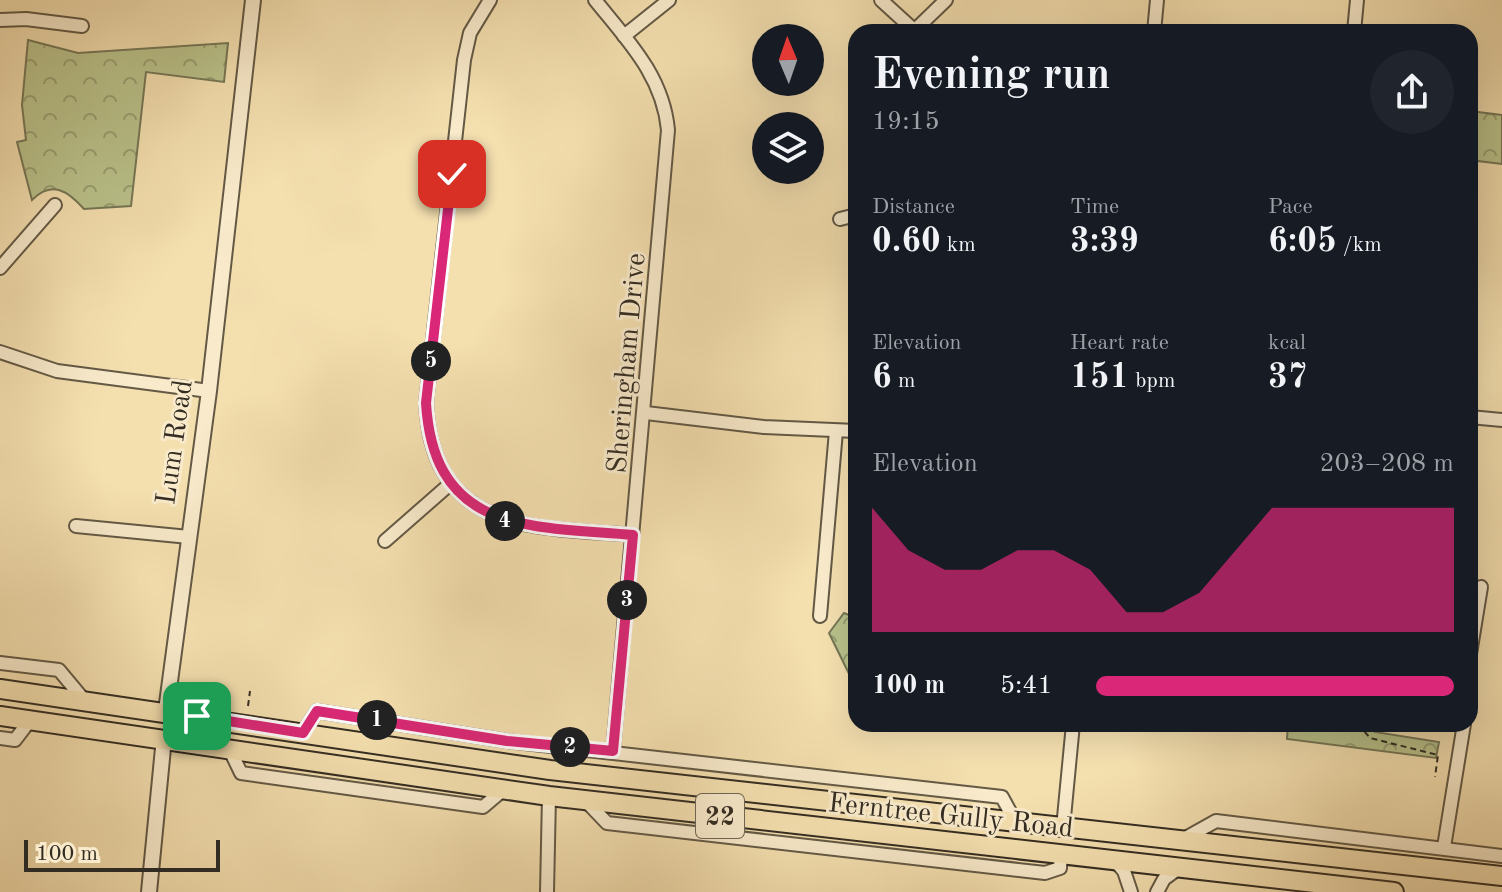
<!DOCTYPE html>
<html lang="en">
<head>
<meta charset="utf-8">
<style>
  body { margin:0; font-family:"Old Standard TT",serif; background:#20242c; color:#f1f3f6; height:100vh; display:flex; flex-direction:column; font-size:30px; white-space:nowrap }
  * { box-sizing:border-box; margin:0 }
  p { font-size:26px; color:#9ea1a6 }
  .icon { flex:none; width:44px; height:44px; fill:none; stroke:currentColor; stroke-width:2; stroke-linecap:round; stroke-linejoin:round }
  .map { position:relative; flex:1; overflow:hidden }
  .panel { position:absolute; left:848px; top:24px; width:630px; height:708px; display:flex; flex-direction:column; background:#171b24; border-radius:24px; box-shadow:0 8px 32px #0002 }
  .panel>* { flex:none }
  .needle { width:52px; rotate:358deg }
  .buttons { position:absolute; left:752px; top:24px; display:grid; gap:16px }
  .buttons a { display:grid; place-items:center; width:72px; height:72px; border-radius:50%; background:#171b24; box-shadow:0 8px 32px #0002; font-size:40px }
  .scale { position:absolute; left:24px; bottom:20px; width:196px; box-sizing:border-box; padding-left:8px; border:4px solid #332c22; border-top:0; font-size:22px; line-height:28px; white-space:nowrap; color:#332c22; -webkit-text-stroke:6px #f8eacb; paint-order:stroke }
  .pin { position:absolute; display:grid; place-items:center; width:68px; height:68px; color:#fff; margin:-34px; border-radius:16px; box-shadow:0 4px 12px #0006 }
  .km { position:absolute; width:40px; height:40px; margin:-20px; border-radius:50%; background:#222; color:#fff; font-size:22px; line-height:40px; text-align:center }
  .round { display:grid; place-items:center; flex:none; width:84px; height:84px; border-radius:42px; background:#20242c }
  .head { display:flex; align-items:center; justify-content:space-between; height:136px; padding:0 24px }
  h1 { font-size:44px; font-weight:800; line-height:60px }
  .stats { display:grid; grid-template-columns:repeat(3,1fr); gap:12px; height:136px; padding:8px 24px }
  .stats div { display:grid; align-content:center }
  .stats b { font-size:34px; font-weight:800 }
  .stats small { font-size:22px; font-weight:400 }
  .stats p { font-size:22px }
  .chart { height:224px; padding:16px 24px }
  .chart p { display:flex; justify-content:space-between }
  .chart svg { width:100%; height:144px; margin-top:8px; fill:#db2777; opacity:.7 }
  ul { padding:0 24px; list-style:none; font-size:26px }
  li { display:grid; grid-template-columns:128px 96px 1fr; align-items:center; height:60px }
  li i { height:20px; border-radius:10px; background:#db2777 }
  .map>svg:first-child { display:block }
  .park { fill:url(#park-crowns); stroke:#767756; stroke-width:2 }
  .lines { fill:none; stroke-linecap:round; stroke-linejoin:round }
  .minor-casing { stroke:#635945; stroke-width:16 }
  .tertiary-casing { stroke:#635945; stroke-width:18 }
  .primary-casing { stroke:#332c22; stroke-width:22 }
  .path { stroke:#332c22; stroke-width:2; stroke-dasharray:6 4; stroke-linecap:butt }
  .minor { stroke:#f8eacb; stroke-width:12 }
  .tertiary { stroke:#f8eacb; stroke-width:14 }
  .primary { stroke:#f4dfaf; stroke-width:18 }
  .route-casing { stroke:#fff; stroke-width:16 }
  .route { stroke:#db2777; stroke-width:10 }
  .labels { text-anchor:middle; stroke-width:6; stroke-linejoin:round; paint-order:stroke }
  .shield { fill:#f8eacb; stroke:#6e6555; stroke-width:2 }
  .shield-label { font-size:26px; font-weight:bold; fill:#332c22 }
  .street-label { font-size:28px; fill:#332c22; stroke:#f8eacb }
</style>
</head>
<body>
<div class="map">
<svg width="1502" height="892" viewBox="0 0 1502 892">
  <defs>
    <pattern id="park-crowns" width="20" height="18" patternUnits="userSpaceOnUse" patternTransform="scale(2)"><rect width="20" height="18" fill="#bac28b"/><path d="M2 6a3 3 0 1 1 6 0M12 15a3 3 0 1 1 6 0" fill="none" stroke="#989e71"/></pattern>
  </defs>
  <rect width="100%" height="100%" fill="#f4dfaf"/>
  <filter id="stains"><feTurbulence type="fractalNoise" baseFrequency=".0025" numOctaves="4"/><feColorMatrix values="0 0 0 0 .2 0 0 0 0 .09 0 0 0 0 .02 0 0 0 .5 -.17"/></filter>
  <radialGradient id="worn" r=".72"><stop offset=".6" stop-color="#630" stop-opacity="0"/><stop offset="1" stop-color="#630" stop-opacity=".3"/></radialGradient>
  <g class="park">
    <path d="M28,40L78,53L228,43L224,82L146,72L131,206L84,209C68,191 52,180 32,200L17,142L26,140L22,105Z"/>
    <path d="M1470,111L1502,115V164L1470,160Z"/>
    <path d="M844,613L856,618V688L829,633Z"/>
    <path d="M1288,724H1376L1375,732L1439,742L1436,758L1287,739Z"/>
  </g>
  <g class="lines">
    <defs>
      <g id="minor">
        <path d="M490,0L470,33L464,60L426,403C433,534 533,527 633,535"/>
        <path d="M595,0C628,41 663,76 668,130L613,751"/>
        <path d="M881,0L916,32"/>
        <path d="M0,20L26,19L82,26"/>
        <path d="M915,30L946,0"/>
        <path d="M1154,32L1157,0"/>
        <path d="M1354,32L1357,0"/>
        <path d="M624,36L669,0"/>
        <path d="M840,219L856,215"/>
        <path d="M0,268L55,205"/>
        <path d="M0,352L57,371L209,391"/>
        <path d="M646,413L764,427L856,431"/>
        <path d="M1470,417L1502,420"/>
        <path d="M76,526L189,537"/>
        <path d="M385,541L450,484"/>
        <path d="M820,616L836,431"/>
        <path d="M1470,654L1481,587"/>
        <path d="M0,663L59,670L84,700"/>
        <path d="M303,733L317,711L507,741L1002,797L1016,823"/>
        <path d="M0,738L15,740L31,719"/>
        <path d="M229,748L241,773L483,807L503,790"/>
        <path d="M585,800L607,823L1045,873L1060,868L1061,854"/>
        <path d="M1063,828L1073,724"/>
        <path d="M1182,840L1216,821L1502,856"/>
        <path d="M1444,847L1464,724"/>
        <path d="M1115,861L1124,871L1131,892"/>
        <path d="M547,892L549,796"/>
        <path d="M1157,892L1164,879L1179,868"/>
      </g>
      <g id="tertiary">
        <path d="M166,711L209,391L253,0"/>
        <path d="M149,892L164,738"/>
      </g>
      <g id="primary">
        <path d="M0,689L550,770L1502,876"/>
        <path d="M0,716L549,796L1394,892"/>
      </g>
    </defs>
    <use href="#minor" class="minor-casing"/>
    <use href="#tertiary" class="tertiary-casing"/>
    <use href="#primary" class="primary-casing"/>
    <g class="path">
      <path d="M248,706L250,691"/>
      <path d="M1358,724L1370,738L1438,755L1435,777"/>
    </g>
    <use href="#minor" class="minor"/>
    <use href="#tertiary" class="tertiary"/>
    <use href="#primary" class="primary"/>
  </g>
  <g class="lines">
    <defs>
      <path id="route" d="M197,716L303,733L317,711L507,741L613,751L633,535C532,526 434,535 426,403L452,174"/>
    </defs>
    <use href="#route" class="route-casing"/>
    <use href="#route" class="route"/>
  </g>
  <g class="labels">
    <rect class="shield" x="696" y="794" width="48" height="44" rx="6"/>
    <g class="shield-label">
      <text x="720" y="825">22</text>
    </g>
    <g class="street-label">
      <text transform="translate(625 363) rotate(-85)" y="10">Sheringham Drive</text>
      <text transform="translate(173 442) rotate(-82)" y="10">Lum Road</text>
      <text transform="translate(951 814) rotate(6)" y="10">Ferntree Gully Road</text>
    </g>
  </g>
  <rect width="100%" height="100%" filter="url(#stains)"/>
  <rect width="100%" height="100%" fill="url(#worn)"/>
</svg>
<div class="buttons">
<a><svg class="needle" viewBox="-14 -14 28 28"><path d="M0-13l5 13h-10z" fill="#e53935"/><path d="M0 13l5-13h-10z" fill="#9ea1a6"/></svg></a>
<a><svg class="icon" aria-label="layers" viewBox="0 0 24 24"><path d="M12 4l9 5-9 5-9-5zM3 14l9 5 9-5"/></svg></a>
</div>
<div class="scale">100 m</div>
<div class="pin" style="left:197px;top:716px;background:#1e9e55"><svg class="icon" aria-label="arrive" viewBox="0 0 24 24"><path d="M6 21V4h12l-3 4 3 4H6"/></svg></div>
<div class="pin" style="left:452px;top:174px;background:#d93025"><svg class="icon" aria-label="check" viewBox="0 0 24 24"><path d="M5 12l5 5 9-10"/></svg></div>
<b class="km" style="left:377px;top:720px">1</b>
<b class="km" style="left:570px;top:747px">2</b>
<b class="km" style="left:627px;top:600px">3</b>
<b class="km" style="left:505px;top:521px">4</b>
<b class="km" style="left:431px;top:361px">5</b>
<section class="panel">
<div class="head"><div><h1>Evening run</h1><p>19:15</p></div><a class="round"><svg class="icon" aria-label="share" viewBox="0 0 24 24"><path d="M12 15V3M7 8l5-5 5 5M5 13v7h14v-7"/></svg></a></div>
<div class="stats">
<div><p>Distance</p><b>0.60<small> km</small></b></div>
<div><p>Time</p><b>3:39</b></div>
<div><p>Pace</p><b>6:05<small> /km</small></b></div>
</div>
<div class="stats">
<div><p>Elevation</p><b>6<small> m</small></b></div>
<div><p>Heart rate</p><b>151<small> bpm</small></b></div>
<div><p>kcal</p><b>37</b></div>
</div>
<div class="chart"><p><span>Elevation</span>203–208 m</p>
<svg viewBox="0 0 160 44" preserveAspectRatio="none"><path d="M0 44V6L10 19L20 25L30 25L40 19L50 19L60 25L70 38L80 38L90 32L100 19L110 6L120 6L130 6L140 6L150 6L160 6V44z"/></svg>
</div>
<ul>
<li><b>100 m</b>5:41<i style="width:100%"></i></li>
</ul>
</section>
</div>
</body>
</html>
